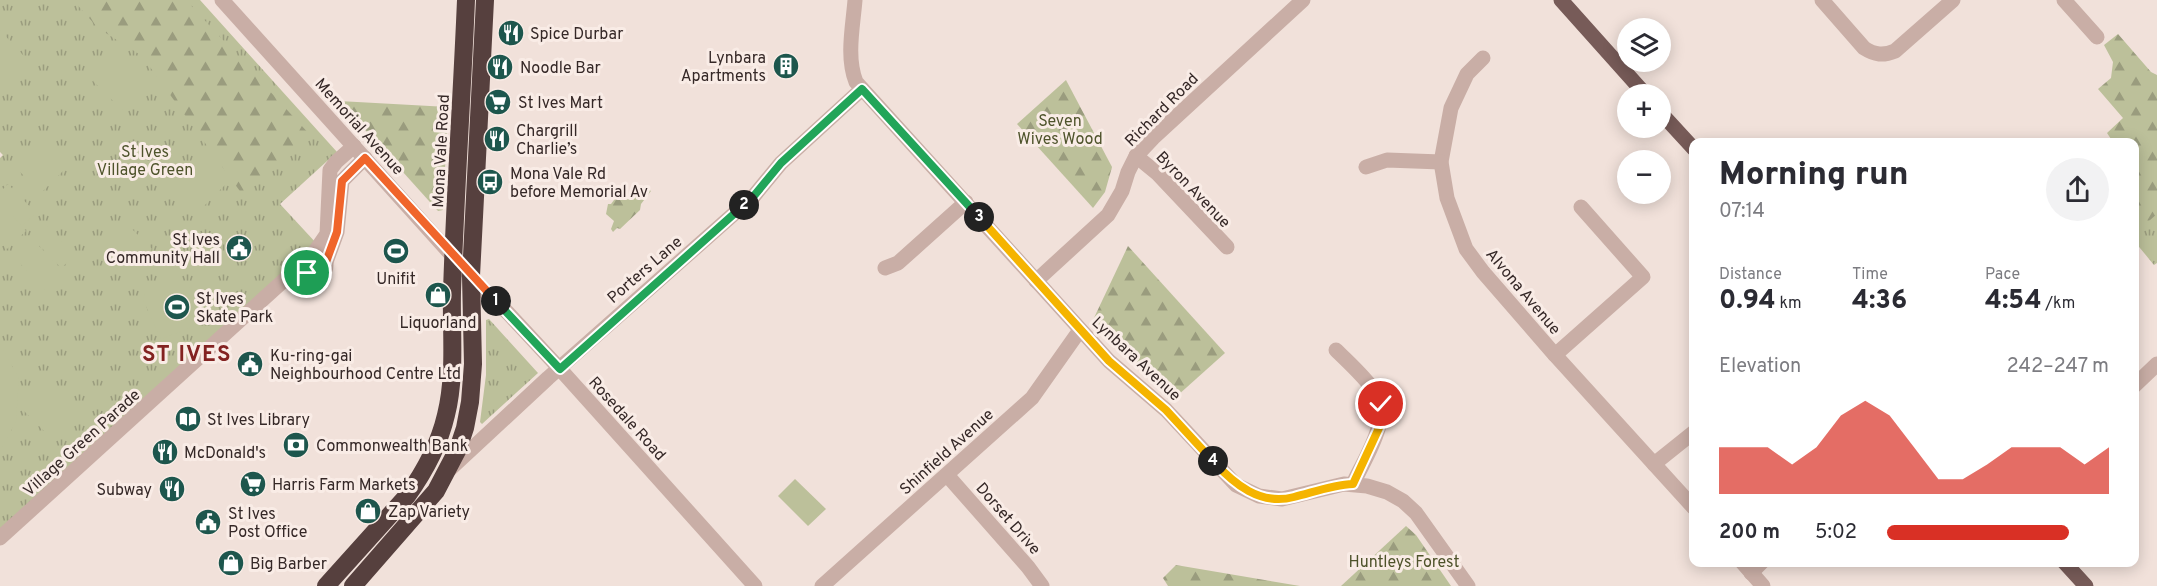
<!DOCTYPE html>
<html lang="en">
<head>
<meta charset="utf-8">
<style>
  body { margin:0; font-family:Overpass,sans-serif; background:#f2f2f3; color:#2b2b33; height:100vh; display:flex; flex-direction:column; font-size:22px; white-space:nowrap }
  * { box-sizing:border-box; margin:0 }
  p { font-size:20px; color:#7c7c81 }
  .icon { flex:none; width:33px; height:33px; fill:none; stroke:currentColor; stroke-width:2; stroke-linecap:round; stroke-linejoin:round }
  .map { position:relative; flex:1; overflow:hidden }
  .panel { position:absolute; left:1689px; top:138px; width:450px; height:429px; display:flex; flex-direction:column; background:#fff; border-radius:12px; box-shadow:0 3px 15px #0003 }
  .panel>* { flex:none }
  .buttons { position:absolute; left:1617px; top:18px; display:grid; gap:12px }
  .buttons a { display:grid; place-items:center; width:54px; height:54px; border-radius:50%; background:#fff; box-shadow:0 3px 15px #0003; font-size:30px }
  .pin { position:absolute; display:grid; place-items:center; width:51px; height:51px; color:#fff; margin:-26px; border:3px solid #fff; border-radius:50%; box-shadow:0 2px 6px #0007 }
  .km { position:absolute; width:30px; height:30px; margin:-15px; border-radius:50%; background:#222; color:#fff; font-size:16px; line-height:30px; text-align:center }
  .round { display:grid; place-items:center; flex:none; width:63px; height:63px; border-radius:32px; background:#f2f2f3 }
  .summary { display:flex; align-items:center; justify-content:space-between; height:102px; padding:0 30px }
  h1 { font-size:33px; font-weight:800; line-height:45px }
  .stats { display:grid; grid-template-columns:repeat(3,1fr); gap:9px; height:102px; padding:6px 30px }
  .stats div { display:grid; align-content:center }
  .stats b { font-size:26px; font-weight:800 }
  .stats small { font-size:16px; font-weight:400 }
  .stats p { font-size:16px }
  .chart { height:168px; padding:12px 30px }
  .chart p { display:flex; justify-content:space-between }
  .chart svg { width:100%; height:108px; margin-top:6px; fill:#d93025; opacity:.7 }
  ul { padding:0 30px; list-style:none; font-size:20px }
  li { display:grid; grid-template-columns:96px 72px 1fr; align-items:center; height:45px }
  li i { height:15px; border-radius:8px; background:#d93025 }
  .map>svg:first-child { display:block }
  .grass { fill:url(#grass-tufts) }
  .forest { fill:url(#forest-firs) }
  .pitch { fill:#bcc09a }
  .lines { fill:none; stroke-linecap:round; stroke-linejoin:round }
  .minor { stroke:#c9aea6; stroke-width:15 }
  .major { stroke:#775b58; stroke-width:15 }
  .highway { stroke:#56403e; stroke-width:18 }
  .split-1-casing { stroke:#fff; stroke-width:12 }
  .split-2-casing { stroke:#fff; stroke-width:12 }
  .split-3-casing { stroke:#fff; stroke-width:12 }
  .split-4-casing { stroke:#fff; stroke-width:12 }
  .split-5-casing { stroke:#fff; stroke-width:12 }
  .split-1 { stroke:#f0652b; stroke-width:8 }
  .split-2 { stroke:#22a559; stroke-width:8 }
  .split-3 { stroke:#22a559; stroke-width:8 }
  .split-4 { stroke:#f5b400; stroke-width:8 }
  .split-5 { stroke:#f5b400; stroke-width:8 }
  .labels { text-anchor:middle; stroke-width:6; stroke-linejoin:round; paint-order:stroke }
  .poi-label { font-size:16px; fill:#352827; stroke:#f9ece6; text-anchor:start }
  .street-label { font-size:16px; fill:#352827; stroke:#f9ece6 }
  .park-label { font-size:16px; fill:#4e532b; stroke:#f9ece6 }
  .district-label { font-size:22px; font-weight:bold; letter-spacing:1.5px; fill:#832221; stroke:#f9ece6 }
</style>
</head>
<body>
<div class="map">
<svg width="2157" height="586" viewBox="0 0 2157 586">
  <defs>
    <pattern id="grass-tufts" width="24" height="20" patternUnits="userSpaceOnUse" patternTransform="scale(1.5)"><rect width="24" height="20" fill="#bcc09a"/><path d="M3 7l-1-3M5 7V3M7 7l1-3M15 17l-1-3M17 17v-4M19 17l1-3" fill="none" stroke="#9a9c7e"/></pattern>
    <pattern id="forest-firs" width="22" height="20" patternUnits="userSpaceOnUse" patternTransform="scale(1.5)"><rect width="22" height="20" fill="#bcc09a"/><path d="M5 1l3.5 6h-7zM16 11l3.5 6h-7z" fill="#9a9c7e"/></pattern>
  </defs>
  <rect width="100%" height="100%" fill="#f1e1da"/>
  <g class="grass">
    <path d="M0,0H200L337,152L280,204L317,244L0,530V158L3,155L0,152Z"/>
    <path d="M2157,192V263L2154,265L2135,242L2134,212Z"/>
    <path d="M489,319L538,373L482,424L480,422L486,375V320Z"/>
  </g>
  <g class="forest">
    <path d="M73,0H186L312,137L242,194L142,56L98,28Z"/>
    <path d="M2118,34L2151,72L2157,75V214L2135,233L2134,142H2113L2107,133L2123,118L2098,89L2111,78L2113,62L2104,45Z"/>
    <path d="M1066,80L1112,167L1105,192L1093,208L1017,124Z"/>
    <path d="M339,101L448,107L443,210L438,211Z"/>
    <path d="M644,187L651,191L641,204L640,210L620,229L617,228L613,232L611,229L614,221L606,214L608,204H611L617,196L615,195L620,191L626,198H634Z"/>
    <path d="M1128,246L1225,353L1177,396L1122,351L1093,320Z"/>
    <path d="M1406,526L1416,535L1451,586H1341Z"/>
    <path d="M1176,565L1300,586H1168L1163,578Z"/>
  </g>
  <g class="pitch">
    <path d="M0,30L33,66L0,96Z"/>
    <path d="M121,53L150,81L122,110L93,81Z"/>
    <path d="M40,136L69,165L41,193L12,164Z"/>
    <path d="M200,152L229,181L201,209L172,180Z"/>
    <path d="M8,184L36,213L22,226L12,215L26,231L7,249L0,242V192Z"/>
    <path d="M123,220L152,249L124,277L95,248Z"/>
    <path d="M47,226L75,256L61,268L33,239Z"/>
    <path d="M29,235L64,273L45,290L10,253Z"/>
    <path d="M172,268L214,315L208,321L161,339L143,300L145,293Z"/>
    <path d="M0,344L19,378L16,422L0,451Z"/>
    <path d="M47,378L76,407L48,435L19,406Z"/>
    <path d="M795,479L826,509L808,526L778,496Z"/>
  </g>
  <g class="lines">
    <g class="minor">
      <path d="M222,0L485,292L508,313L560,369L755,586"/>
      <path d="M855,0C853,26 846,57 856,82L1109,361L1166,410L1236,485L1259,496L1282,499L1344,484L1367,486L1387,492L1403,501L1416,513L1468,586"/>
      <path d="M1822,0L1864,48C1875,55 1883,56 1895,51L1953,0"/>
      <path d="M2064,0L2097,37"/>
      <path d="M1483,58L1467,74L1451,108L1441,162L1447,198L1466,249L1483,272L1555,355L1694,508"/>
      <path d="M1136,156L1158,174L1227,247"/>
      <path d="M1366,167L1387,160L1441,162"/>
      <path d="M314,253L327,234L330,170L336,162L354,146"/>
      <circle cx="315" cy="265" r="11"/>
      <path d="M326,262L337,232L342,181L365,158"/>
      <path d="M885,268L898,263L966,202"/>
      <path d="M1036,281L1108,215L1122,191L1128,172L1136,156L1153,138L1303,0"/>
      <path d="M1336,350C1349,363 1365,377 1375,392C1393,418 1364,459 1353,484"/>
      <path d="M1555,355L1643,277L1581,207"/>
      <path d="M2134,386L2157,364"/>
      <path d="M1654,464L1694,432"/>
      <path d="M450,469L548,378L753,197L781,163L862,89"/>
      <path d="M947,475L1028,567L1042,586"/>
      <path d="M0,538L303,263"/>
      <path d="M1742,562L1763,586"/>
      <path d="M1751,573L1762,562"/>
      <path d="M822,586L1032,398L1080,330"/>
    </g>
    <g class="major">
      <path d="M1561,0L1645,94"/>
      <path d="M1660,112L1694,149"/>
      <path d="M2064,562L2086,586"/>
    </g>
    <g class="highway">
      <path d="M326,586L407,496C425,471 439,445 446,415C456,375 451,332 452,292C455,195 462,97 466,0"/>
      <path d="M353,586L436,491L458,449L465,428L470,402L473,364L471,276L485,0"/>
    </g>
  </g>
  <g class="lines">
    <defs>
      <path id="split-1" d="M307,273L316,276L325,270L326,262L337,232L342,181L365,158L496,301"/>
      <path id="split-2" d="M496,301L560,369L744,205"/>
      <path id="split-3" d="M744,205L753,197L781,163L862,89L979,217"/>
      <path id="split-4" d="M979,217L1109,361L1166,410L1213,461"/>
      <path id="split-5" d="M1213,461C1234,484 1260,506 1294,497C1314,492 1332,485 1353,484L1379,428L1381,404"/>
    </defs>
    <use href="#split-1" class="split-1-casing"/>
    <use href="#split-2" class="split-2-casing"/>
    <use href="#split-3" class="split-3-casing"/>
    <use href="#split-4" class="split-4-casing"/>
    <use href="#split-5" class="split-5-casing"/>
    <use href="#split-1" class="split-1"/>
    <use href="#split-2" class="split-2"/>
    <use href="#split-3" class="split-3"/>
    <use href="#split-4" class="split-4"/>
    <use href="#split-5" class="split-5"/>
  </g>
  <defs>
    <symbol id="restaurant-disc" viewBox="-11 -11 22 22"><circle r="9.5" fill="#1d564d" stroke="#f9ece6"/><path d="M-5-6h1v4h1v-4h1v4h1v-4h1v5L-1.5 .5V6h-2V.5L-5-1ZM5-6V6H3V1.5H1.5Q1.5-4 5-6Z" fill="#fff"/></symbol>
    <symbol id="building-disc" viewBox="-11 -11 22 22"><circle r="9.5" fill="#1d564d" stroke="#f9ece6"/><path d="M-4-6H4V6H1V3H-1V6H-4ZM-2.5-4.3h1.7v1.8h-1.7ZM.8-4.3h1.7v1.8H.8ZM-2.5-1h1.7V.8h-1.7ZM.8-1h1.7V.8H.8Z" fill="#fff"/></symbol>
    <symbol id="supermarket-disc" viewBox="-11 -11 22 22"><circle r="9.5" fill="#1d564d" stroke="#f9ece6"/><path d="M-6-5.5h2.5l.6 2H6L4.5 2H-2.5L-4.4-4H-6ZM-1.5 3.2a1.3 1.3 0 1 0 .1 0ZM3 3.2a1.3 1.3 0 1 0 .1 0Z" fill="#fff"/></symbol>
    <symbol id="bus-disc" viewBox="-11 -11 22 22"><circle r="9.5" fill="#1d564d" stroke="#f9ece6"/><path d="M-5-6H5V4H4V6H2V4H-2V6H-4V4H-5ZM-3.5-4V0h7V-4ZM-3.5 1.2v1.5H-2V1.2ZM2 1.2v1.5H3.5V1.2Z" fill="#fff"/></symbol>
    <symbol id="civic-disc" viewBox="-11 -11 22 22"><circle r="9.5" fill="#1d564d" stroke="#f9ece6"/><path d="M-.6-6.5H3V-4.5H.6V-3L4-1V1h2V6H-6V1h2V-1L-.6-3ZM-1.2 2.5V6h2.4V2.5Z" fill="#fff"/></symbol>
    <symbol id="stadium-disc" viewBox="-11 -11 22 22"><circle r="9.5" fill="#1d564d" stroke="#f9ece6"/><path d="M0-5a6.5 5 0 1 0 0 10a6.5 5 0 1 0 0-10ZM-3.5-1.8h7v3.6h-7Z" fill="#fff"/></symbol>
    <symbol id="shop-disc" viewBox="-11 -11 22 22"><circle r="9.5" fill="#1d564d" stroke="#f9ece6"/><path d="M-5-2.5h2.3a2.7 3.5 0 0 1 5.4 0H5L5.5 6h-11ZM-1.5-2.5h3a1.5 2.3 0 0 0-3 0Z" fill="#fff"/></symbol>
    <symbol id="library-disc" viewBox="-11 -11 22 22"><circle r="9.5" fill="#1d564d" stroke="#f9ece6"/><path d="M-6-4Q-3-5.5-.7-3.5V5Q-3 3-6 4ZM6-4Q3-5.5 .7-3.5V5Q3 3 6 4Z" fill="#fff"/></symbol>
    <symbol id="bank-disc" viewBox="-11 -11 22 22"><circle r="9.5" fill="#1d564d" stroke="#f9ece6"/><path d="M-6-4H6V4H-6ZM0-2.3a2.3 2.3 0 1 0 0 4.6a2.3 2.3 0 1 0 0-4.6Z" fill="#fff"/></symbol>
  </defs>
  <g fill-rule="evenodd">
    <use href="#restaurant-disc" x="496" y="18" width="30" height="30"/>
    <use href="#building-disc" x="771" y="51" width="30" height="30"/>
    <use href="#restaurant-disc" x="485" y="52" width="30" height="30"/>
    <use href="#supermarket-disc" x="483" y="87" width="30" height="30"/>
    <use href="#restaurant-disc" x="482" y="124" width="30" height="30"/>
    <use href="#bus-disc" x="475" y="167" width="30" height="30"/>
    <use href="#civic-disc" x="224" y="233" width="30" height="30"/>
    <use href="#stadium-disc" x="381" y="236" width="30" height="30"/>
    <use href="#shop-disc" x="423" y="280" width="30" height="30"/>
    <use href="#stadium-disc" x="162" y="292" width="30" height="30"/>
    <use href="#civic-disc" x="235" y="349" width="30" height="30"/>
    <use href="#library-disc" x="173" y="404" width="30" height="30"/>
    <use href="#bank-disc" x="281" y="430" width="30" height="30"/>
    <use href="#restaurant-disc" x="150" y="437" width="30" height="30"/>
    <use href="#supermarket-disc" x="238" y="469" width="30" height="30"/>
    <use href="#restaurant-disc" x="157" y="474" width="30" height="30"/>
    <use href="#shop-disc" x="353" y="496" width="30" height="30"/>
    <use href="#civic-disc" x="193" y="507" width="30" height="30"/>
    <use href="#shop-disc" x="216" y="548" width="30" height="30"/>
  </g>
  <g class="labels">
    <g class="poi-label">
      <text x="530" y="39">Spice Durbar</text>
      <text x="766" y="63" text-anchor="end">Lynbara<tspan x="766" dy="18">Apartments</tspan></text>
      <text x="520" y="73">Noodle Bar</text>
      <text x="518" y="108">St Ives Mart</text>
      <text x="516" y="136">Chargrill<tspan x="516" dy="18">Charlie’s</tspan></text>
      <text x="510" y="179">Mona Vale Rd<tspan x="510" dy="18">before Memorial Av</tspan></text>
      <text x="220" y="245" text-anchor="end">St Ives<tspan x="220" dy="18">Community Hall</tspan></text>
      <text x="396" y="284" text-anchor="middle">Unifit</text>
      <text x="196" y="304">St Ives<tspan x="196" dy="18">Skate Park</tspan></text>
      <text x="438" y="328" text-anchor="middle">Liquorland</text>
      <text x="270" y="361">Ku-ring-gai<tspan x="270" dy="18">Neighbourhood Centre Ltd</tspan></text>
      <text x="207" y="425">St Ives Library</text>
      <text x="316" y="451">Commonwealth Bank</text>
      <text x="184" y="458">McDonald's</text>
      <text x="272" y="490">Harris Farm Markets</text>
      <text x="152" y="495" text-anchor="end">Subway</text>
      <text x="388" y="517">Zap Variety</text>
      <text x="228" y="519">St Ives<tspan x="228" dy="18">Post Office</tspan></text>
      <text x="250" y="569">Big Barber</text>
    </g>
    <g class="street-label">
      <text transform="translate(1161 109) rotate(-45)" y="6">Richard Road</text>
      <text transform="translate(360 126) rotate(48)" y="6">Memorial Avenue</text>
      <text transform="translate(440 151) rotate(-87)" y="6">Mona Vale Road</text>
      <text transform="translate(1194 189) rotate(46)" y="6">Byron Avenue</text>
      <text transform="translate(644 269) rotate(-41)" y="6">Porters Lane</text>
      <text transform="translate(1524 291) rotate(50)" y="6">Alvona Avenue</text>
      <text transform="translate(1137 358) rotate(43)" y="6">Lynbara Avenue</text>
      <text transform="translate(628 418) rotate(48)" y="6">Rosedale Road</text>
      <text transform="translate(81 442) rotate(-42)" y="6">Village Green Parade</text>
      <text transform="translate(946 451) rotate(-42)" y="6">Shinfield Avenue</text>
      <text transform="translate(1009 518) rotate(49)" y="6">Dorset Drive</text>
    </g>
    <g class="park-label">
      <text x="1060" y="126">Seven<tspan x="1060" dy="18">Wives Wood</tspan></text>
      <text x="145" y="157">St Ives<tspan x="145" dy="18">Village Green</tspan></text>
      <text x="1404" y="567">Huntleys Forest</text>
    </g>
    <g class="district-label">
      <text x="187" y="361">ST IVES</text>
    </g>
  </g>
</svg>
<div class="buttons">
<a><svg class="icon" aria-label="layers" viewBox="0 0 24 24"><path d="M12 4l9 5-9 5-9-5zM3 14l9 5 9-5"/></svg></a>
<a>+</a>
<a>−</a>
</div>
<div class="pin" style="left:307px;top:273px;background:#1e9e55"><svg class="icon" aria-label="arrive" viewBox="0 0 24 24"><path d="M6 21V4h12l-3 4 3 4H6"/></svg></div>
<div class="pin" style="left:1381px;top:404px;background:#d93025"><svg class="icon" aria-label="check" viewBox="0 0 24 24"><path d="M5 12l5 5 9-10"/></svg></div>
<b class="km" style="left:496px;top:301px">1</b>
<b class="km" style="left:744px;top:205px">2</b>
<b class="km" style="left:979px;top:217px">3</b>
<b class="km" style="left:1213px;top:461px">4</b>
<section class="panel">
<div class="summary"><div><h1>Morning run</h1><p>07:14</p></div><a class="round"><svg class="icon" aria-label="share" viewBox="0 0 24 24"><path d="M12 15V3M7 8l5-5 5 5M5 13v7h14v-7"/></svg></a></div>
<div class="stats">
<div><p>Distance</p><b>0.94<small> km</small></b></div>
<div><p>Time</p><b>4:36</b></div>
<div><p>Pace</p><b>4:54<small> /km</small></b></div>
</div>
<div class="chart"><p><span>Elevation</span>242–247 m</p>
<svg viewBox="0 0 160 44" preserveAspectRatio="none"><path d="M0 44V25L10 25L20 25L30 32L40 25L50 12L60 6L70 12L80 25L90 38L100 38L110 32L120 25L130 25L140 25L150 32L160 25V44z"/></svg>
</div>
<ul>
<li><b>200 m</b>5:02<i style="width:82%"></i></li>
</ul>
</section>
</div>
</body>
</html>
